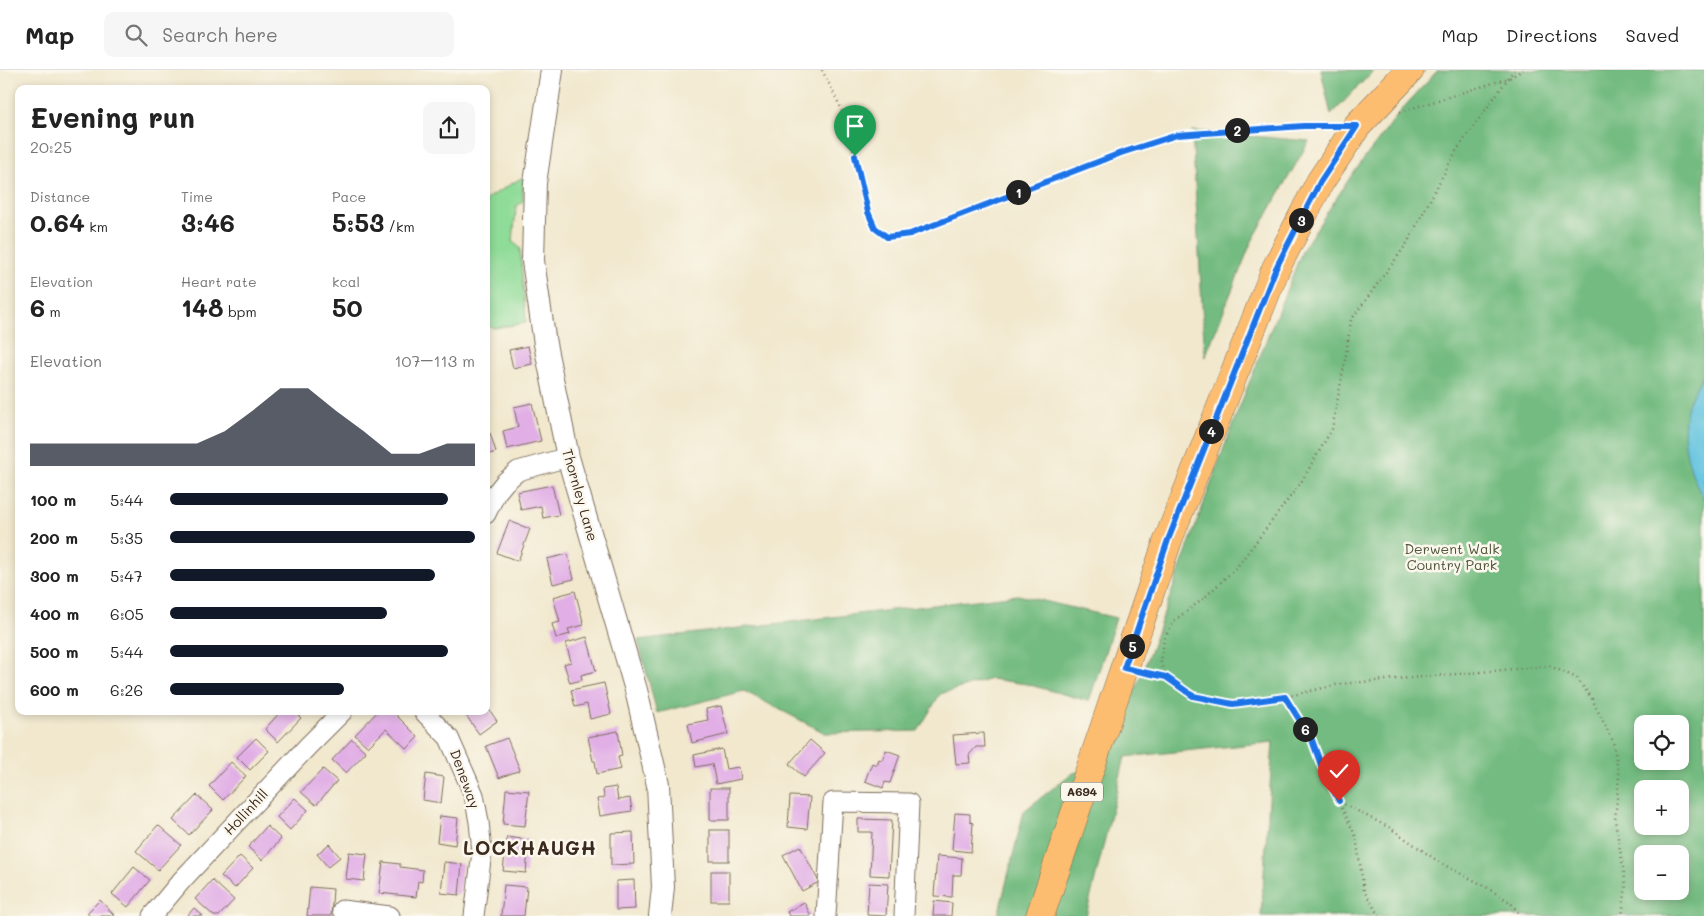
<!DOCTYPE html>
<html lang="en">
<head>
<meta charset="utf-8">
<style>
  body { margin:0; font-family:Mali,sans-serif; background:#f6f6f6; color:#222; height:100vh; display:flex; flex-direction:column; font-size:19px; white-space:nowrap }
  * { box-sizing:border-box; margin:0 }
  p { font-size:16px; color:#767676 }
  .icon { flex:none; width:28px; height:28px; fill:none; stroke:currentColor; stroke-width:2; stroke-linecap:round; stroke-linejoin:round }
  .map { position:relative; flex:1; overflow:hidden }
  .panel { position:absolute; left:15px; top:15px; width:475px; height:630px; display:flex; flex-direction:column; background:#fff; border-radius:10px; box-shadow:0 2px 8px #0003 }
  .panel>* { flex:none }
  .fabs { position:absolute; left:1634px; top:645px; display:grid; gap:10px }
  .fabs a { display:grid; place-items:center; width:55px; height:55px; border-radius:10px; background:#fff; box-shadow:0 2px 8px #0003; font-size:25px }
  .pin { position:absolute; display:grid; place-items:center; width:42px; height:42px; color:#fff; margin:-51px -21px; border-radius:50% 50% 50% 0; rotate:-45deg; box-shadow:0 0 5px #0007 }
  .pin .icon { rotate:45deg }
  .km { position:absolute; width:25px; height:25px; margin:-12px; border-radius:50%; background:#222; color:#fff; font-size:14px; line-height:25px; text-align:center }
  .round { display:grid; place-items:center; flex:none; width:52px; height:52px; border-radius:10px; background:#f6f6f6 }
  .headline { display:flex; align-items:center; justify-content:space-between; height:85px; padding:0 15px }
  h1 { font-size:28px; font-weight:700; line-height:38px }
  .metrics { display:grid; grid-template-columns:repeat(3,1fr); gap:8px; height:85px; padding:5px 15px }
  .metrics div { display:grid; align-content:center }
  .metrics b { font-size:25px; font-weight:700 }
  .metrics small { font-size:14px; font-weight:400 }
  .metrics p { font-size:14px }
  .chart { height:140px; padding:10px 15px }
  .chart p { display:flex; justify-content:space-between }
  .chart svg { width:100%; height:90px; margin-top:5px; fill:#111827; opacity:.7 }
  ul { padding:0 15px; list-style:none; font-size:16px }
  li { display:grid; grid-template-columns:80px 60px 1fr; align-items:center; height:38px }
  li i { height:12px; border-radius:6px; background:#111827 }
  header { display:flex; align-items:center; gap:30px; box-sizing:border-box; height:70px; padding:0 25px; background:#fff; border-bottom:1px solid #e0e0e0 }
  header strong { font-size:24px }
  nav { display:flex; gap:28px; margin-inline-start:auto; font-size:18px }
  .search { width:350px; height:45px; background:#f6f6f6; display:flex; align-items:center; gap:12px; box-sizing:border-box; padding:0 18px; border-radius:10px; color:#767676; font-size:19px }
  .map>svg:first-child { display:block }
  .green { fill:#8fdb98; stroke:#65825b }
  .forest { fill:#73bb80; stroke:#57724f; fill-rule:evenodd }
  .water { fill:#61c3df; stroke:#4e767e }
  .building { fill:#e1afe6 }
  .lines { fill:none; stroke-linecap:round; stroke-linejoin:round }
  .minor-casing { stroke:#7b6c5c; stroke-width:21 }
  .tertiary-casing { stroke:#7b6c5c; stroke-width:24 }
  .primary-casing { stroke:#7b6c5c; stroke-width:29 }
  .path { stroke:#7b6c5c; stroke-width:2.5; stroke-dasharray:1 4; stroke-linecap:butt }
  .minor { stroke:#fff; stroke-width:19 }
  .tertiary { stroke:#fff; stroke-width:22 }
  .primary { stroke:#fcbd6f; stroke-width:28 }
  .route-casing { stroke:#fff; stroke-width:10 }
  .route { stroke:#1a73e8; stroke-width:6 }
  .labels { text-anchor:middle; stroke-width:5; stroke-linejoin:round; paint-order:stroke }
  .shield { fill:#fbf7ec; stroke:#75685c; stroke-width:1 }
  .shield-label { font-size:12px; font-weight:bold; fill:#3b2a1e }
  .street-label { font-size:14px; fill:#3b2a1e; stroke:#fbf7ec }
  .park-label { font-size:14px; fill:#50563c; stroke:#fbf7ec }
  .district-label { font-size:19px; font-weight:bold; letter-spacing:1px; fill:#3b2a1e; stroke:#fbf7ec }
</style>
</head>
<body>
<header>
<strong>Map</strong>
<div class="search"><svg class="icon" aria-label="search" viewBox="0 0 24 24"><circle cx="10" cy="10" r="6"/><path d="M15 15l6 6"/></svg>Search here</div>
<nav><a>Map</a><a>Directions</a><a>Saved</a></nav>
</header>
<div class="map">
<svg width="1704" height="846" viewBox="0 0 1704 846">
  <rect width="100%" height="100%" fill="#fbf7ec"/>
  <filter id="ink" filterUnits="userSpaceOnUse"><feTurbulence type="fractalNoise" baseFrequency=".02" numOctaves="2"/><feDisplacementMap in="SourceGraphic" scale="10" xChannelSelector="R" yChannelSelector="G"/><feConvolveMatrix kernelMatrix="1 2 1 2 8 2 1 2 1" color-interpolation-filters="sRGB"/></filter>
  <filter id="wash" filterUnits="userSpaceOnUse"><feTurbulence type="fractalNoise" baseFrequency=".0096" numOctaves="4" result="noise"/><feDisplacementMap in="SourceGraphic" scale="20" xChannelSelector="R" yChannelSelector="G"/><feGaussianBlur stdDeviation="1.12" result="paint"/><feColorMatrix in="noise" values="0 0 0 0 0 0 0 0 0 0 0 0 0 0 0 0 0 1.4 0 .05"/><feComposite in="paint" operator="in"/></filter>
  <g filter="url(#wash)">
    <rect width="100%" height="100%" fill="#f1e8ce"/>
    <path class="green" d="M523,107V131L516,137L513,172L520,178L526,253L494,258L486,255V129Z"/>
    <g class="forest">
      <path d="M1321,0H1374L1331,45Z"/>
      <path d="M1438,0H1704V303L1690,330L1701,424L1704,430V846H1261L1273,672L1125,687L1086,846H998L1024,741L1071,704L1106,691L1143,601L1233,353L1303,179L1351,106L1403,38ZM1642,654H1680V691H1642ZM1642,719H1680V756H1642ZM1642,784H1680V821H1642Z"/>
      <path d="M1192,61L1309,71L1251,173L1205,287Z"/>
      <path d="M1018,525L1116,548L1089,631L1026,614L991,609L940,624L918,661L825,663L744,621L657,643L638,570Z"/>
    </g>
    <path class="water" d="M1704,303V430C1688,400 1677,364 1690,330C1694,321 1699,312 1704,303Z"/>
    <g id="blocks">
      <g class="building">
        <path d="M528,276L532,294L513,298L509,280Z"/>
        <path d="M532,333L541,371L507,379L503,361L518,357L514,337Z"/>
        <path d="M490,363L496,382L486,385V364Z"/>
        <path d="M552,415L559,445L543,448L541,436L521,440L517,422Z"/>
        <path d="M509,451L530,459L518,491L497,483Z"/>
        <path d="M568,484L574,509L553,514L547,489Z"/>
        <path d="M575,521L584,555L568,559L570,564L556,568L552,554L560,552L553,527Z"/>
        <path d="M587,567L596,601L581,605L582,610L570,613L564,594L571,592L566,573Z"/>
        <path d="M604,613L611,644L590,649L587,634L575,637L571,620Z"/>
        <path d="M486,635L497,651L479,664L463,641H486Z"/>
        <path d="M721,636L728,664L692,673L688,654L708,650L706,639Z"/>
        <path d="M281,641H293L301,648L278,672L265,659Z"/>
        <path d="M378,641H392L418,667L407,679L386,659L368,677L355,665Z"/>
        <path d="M618,661L622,686L618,687L621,699L597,704L595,691H593L588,667Z"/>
        <path d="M984,663L985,677H976L969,685L970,693L956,694L953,665Z"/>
        <path d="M256,668L269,681L250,700L237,687Z"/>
        <path d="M507,668L520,700L499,708L486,676Z"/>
        <path d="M352,669L366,682L346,703L332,690Z"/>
        <path d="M810,670L825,683L804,707L789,694Z"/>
        <path d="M722,679L726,699L739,697L741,709L716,714L712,694L696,697L694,685Z"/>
        <path d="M886,680L900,685L890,713L885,712L883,718L865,711L872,693L877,695L879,689L882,690Z"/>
        <path d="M231,692L246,706L223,730L209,716Z"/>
        <path d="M323,699L337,711L316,735L301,722Z"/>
        <path d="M426,704L444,707L441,733L423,730Z"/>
        <path d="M616,717L618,730L630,728L632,741L600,746L597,729L604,728L603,719Z"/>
        <rect x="710" y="718" width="19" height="32"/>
        <path d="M506,719L529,721L525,756L503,754Z"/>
        <path d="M197,725L213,740L189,765L173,750Z"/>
        <path d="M790,726L810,727L807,759L788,757Z"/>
        <path d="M295,728L308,740L290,760L277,747Z"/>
        <path d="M955,743L970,744V752L973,753L971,782L952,780Z"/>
        <path d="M440,746L458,748L455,775L437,772Z"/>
        <path d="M858,749L892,750L889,806L870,805L872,762H858Z"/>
        <path d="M158,755L181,775L158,800L136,781Z"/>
        <path d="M267,756L281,769L262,790L248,777Z"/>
        <rect x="710" y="760" width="19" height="31"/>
        <path d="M633,762L634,794L611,795V763Z"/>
        <path d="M507,767L529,770L526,803L503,801Z"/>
        <path d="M329,774L340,787L328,797L317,784Z"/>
        <path d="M800,776L819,812L802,821L783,785Z"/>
        <path d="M349,782L367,784L364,811L346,809Z"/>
        <path d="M240,786L253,798L235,818L221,806Z"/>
        <path d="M937,786L962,788L961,805H953L952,827L934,826Z"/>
        <path d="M383,792L400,794V797L423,800L422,812L418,811L416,827L379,823Z"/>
        <path d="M444,792L462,794L459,825L441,823Z"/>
        <path d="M134,797L150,810L128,837L112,824Z"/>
        <rect x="711" y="801" width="18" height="30"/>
        <path d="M212,810L234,830L219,846H214L195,829Z"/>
        <path d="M634,810L635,839L616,840V811Z"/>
        <path d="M869,813L888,814L886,846L867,845Z"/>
        <path d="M504,815L527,817L524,846H501Z"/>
        <path d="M310,817L333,819L331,846H307Z"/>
        <path d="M100,830L115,846H90L87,843Z"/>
        <path d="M934,831L952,833L951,846H933Z"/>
        <path d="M804,832L811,846H789L787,842Z"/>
        <path d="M194,838L203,846H187Z"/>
      </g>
    </g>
  </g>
  <g filter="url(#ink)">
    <use href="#blocks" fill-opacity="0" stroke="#7b6c5c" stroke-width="1"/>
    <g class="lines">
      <defs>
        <g id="minor">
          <path d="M486,444L496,423L505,412L518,401L568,387"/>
          <path d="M423,641L449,668L474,725L479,752L482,782L474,846"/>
          <path d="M342,840L390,846"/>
          <path d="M152,846L182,810L308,676L343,641"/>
          <path d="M826,846L833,732L909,733L904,846"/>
        </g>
        <path id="tertiary" d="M552,0L535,113L533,191L545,274L568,387L636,620L658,715L663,817L660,846"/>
        <path id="primary" d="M1040,846L1168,470L1276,198L1320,112L1357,56L1410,0"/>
      </defs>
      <use href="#minor" class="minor-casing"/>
      <use href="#tertiary" class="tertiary-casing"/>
      <use href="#primary" class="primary-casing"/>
      <g class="path">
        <path d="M822,0L841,38L855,86L868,142L875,159L887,167L910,164L1121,83L1177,65L1304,56H1332"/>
        <path d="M1400,42L1509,8L1523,0"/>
        <path d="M1145,601L1166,607L1193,626L1233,634L1285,627L1340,614L1550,596L1577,608L1592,629L1613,671L1619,706L1615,750L1626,815L1622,846"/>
        <path d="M1166,607L1161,592L1164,569L1175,550L1203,529L1236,498L1300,414L1332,359L1345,291L1351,250L1406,175L1456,81L1514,0"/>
        <path d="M1285,627L1312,670L1321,695L1356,767L1364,821L1379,846"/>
        <path d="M1340,732L1390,758L1442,794L1483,815L1511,833L1521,846"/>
      </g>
      <use href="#minor" class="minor"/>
      <use href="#tertiary" class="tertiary"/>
      <use href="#primary" class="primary"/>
    </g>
  </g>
  <g class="lines" filter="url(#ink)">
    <defs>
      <path id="route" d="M855,86L868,142L875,158L887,167L910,164L1121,83L1177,65L1304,56H1357L1320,112L1276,198L1168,470L1124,598L1166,607L1193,626L1233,634L1285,627L1312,670L1321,695L1339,731"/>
    </defs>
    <use href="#route" class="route-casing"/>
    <use href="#route" class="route"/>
  </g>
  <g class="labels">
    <rect class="shield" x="1061" y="712.5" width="42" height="19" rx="4"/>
    <g class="shield-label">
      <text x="1082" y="726">A694</text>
    </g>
    <g class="street-label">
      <text transform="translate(580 425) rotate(74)" y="5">Thornley Lane</text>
      <text transform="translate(465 709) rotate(70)" y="5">Deneway</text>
      <text transform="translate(246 742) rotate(-47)" y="5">Hollinhill</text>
    </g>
    <g class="park-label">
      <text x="1452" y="484">Derwent Walk<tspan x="1452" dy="16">Country Park</tspan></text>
    </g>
    <g class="district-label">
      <text x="530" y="785">LOCKHAUGH</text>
    </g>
  </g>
</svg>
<div class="fabs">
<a><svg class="icon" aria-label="locate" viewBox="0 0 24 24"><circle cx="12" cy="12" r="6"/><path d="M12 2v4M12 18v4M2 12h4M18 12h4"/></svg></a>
<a>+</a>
<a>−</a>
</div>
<div class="pin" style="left:855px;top:86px;background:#1e9e55"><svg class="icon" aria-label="arrive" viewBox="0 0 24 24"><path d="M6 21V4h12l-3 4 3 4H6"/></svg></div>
<div class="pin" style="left:1339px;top:731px;background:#d93025"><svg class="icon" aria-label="check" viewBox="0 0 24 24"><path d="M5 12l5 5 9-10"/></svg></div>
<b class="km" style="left:1018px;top:122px">1</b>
<b class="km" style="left:1237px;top:60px">2</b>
<b class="km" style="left:1301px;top:150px">3</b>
<b class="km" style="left:1211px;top:361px">4</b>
<b class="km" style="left:1132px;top:576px">5</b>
<b class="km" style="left:1305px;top:659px">6</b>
<section class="panel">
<div class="headline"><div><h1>Evening run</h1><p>20:25</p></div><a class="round"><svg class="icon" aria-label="share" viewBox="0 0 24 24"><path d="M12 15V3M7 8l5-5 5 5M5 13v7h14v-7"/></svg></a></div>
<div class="metrics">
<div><p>Distance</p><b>0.64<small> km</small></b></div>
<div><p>Time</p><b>3:46</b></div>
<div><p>Pace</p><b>5:53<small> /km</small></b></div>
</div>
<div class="metrics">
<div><p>Elevation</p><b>6<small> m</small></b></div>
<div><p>Heart rate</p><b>148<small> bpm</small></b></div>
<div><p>kcal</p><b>50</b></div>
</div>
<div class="chart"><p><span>Elevation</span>107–113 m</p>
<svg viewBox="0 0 160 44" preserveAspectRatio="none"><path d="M0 44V33L10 33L20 33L30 33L40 33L50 33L60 33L70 27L80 17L90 6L100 6L110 17L120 27L130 38L140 38L150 33L160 33V44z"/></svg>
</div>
<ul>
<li><b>100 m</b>5:44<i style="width:91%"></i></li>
<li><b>200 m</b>5:35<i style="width:100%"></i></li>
<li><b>300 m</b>5:47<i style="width:87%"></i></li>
<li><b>400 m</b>6:05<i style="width:71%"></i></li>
<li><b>500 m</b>5:44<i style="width:91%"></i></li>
<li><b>600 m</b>6:26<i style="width:57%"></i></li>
</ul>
</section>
</div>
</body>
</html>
